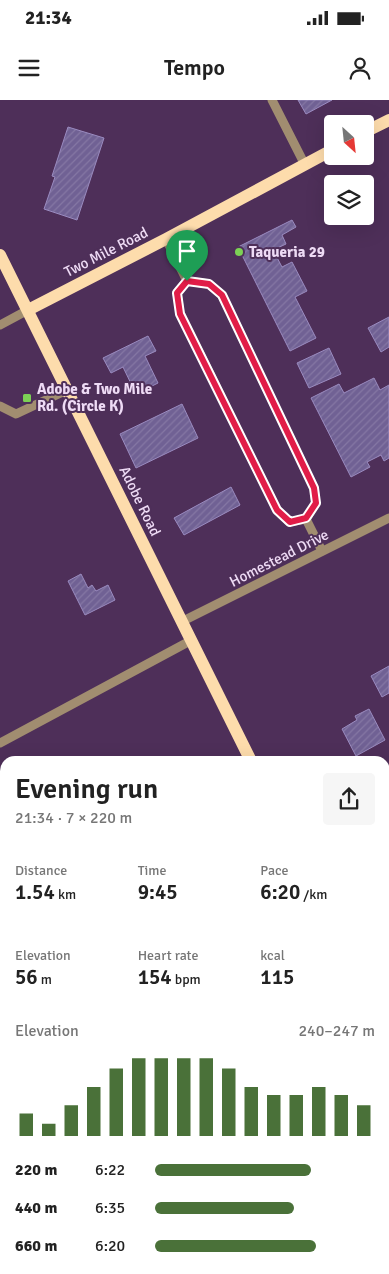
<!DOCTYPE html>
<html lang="en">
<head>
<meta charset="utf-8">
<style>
  body { margin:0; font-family:Signika,sans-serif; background:#f6f6f6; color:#222; height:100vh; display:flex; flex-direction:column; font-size:19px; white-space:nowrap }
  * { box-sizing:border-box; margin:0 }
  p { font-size:16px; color:#767676 }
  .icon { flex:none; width:28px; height:28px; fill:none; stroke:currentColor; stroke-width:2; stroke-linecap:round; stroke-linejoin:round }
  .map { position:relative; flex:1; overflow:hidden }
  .details { position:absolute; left:0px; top:656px; width:390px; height:519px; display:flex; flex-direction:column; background:#fff; border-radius:15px 15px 0 0; box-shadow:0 5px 20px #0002 }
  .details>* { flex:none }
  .needle { width:32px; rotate:153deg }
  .fabs { position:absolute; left:324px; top:15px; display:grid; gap:10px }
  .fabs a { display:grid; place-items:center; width:50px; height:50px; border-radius:5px; background:#fff; box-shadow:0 5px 20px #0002; font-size:25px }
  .pin { position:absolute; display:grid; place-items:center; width:42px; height:42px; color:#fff; margin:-51px -21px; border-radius:50% 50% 50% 0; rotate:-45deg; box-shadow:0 0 5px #0007 }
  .pin .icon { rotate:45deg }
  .round { display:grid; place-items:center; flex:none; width:52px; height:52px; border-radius:5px; background:#f6f6f6 }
  .summary { display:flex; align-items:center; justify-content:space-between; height:85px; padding:0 15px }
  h1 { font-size:28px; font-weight:600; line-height:38px }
  .stats { display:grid; grid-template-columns:repeat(3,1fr); gap:8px; height:85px; padding:5px 15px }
  .stats div { display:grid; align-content:center }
  .stats b { font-size:21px; font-weight:600 }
  .stats small { font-size:14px; font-weight:400 }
  .stats p { font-size:14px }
  .chart { height:140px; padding:10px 15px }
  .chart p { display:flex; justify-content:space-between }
  .chart svg { width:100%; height:90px; margin-top:5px; stroke:#4a7139; stroke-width:6 }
  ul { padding:0 15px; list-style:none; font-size:16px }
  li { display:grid; grid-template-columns:80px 60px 1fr; align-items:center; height:38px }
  li i { height:12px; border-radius:6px; background:#4a7139 }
  .status { display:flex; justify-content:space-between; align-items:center; height:35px; padding:0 25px; background:#fff; direction:ltr }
  .status svg { height:14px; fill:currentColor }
  header { display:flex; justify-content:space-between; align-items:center; height:65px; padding:0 15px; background:#fff; font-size:22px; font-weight:600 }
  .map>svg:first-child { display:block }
  .building { fill:url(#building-hatch); stroke:#9a8bc0 }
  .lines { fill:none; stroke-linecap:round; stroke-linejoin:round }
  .minor { stroke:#a18d70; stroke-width:9 }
  .major { stroke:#fddcac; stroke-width:12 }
  .route-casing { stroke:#fff; stroke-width:10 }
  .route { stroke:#e11d48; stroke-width:6 }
  .poi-dot { fill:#7cd155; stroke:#4e2f59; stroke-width:2 }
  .labels { text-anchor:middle; stroke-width:4; stroke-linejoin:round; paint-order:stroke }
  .street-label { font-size:15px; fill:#eedbf5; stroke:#4e2f59 }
  .poi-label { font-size:15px; font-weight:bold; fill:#eedbf5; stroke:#4e2f59; text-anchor:start }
</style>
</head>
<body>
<div class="status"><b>21:34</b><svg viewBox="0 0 49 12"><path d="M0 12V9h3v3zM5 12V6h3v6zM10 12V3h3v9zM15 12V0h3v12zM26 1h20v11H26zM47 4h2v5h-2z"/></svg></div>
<header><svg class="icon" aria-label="menu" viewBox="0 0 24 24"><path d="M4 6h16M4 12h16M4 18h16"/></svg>Tempo<svg class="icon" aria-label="person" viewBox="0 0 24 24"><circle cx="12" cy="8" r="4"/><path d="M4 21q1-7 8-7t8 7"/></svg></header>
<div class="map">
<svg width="389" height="1174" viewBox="0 0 389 1174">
  <defs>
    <pattern id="building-hatch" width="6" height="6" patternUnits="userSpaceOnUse" patternTransform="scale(1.25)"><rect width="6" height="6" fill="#706194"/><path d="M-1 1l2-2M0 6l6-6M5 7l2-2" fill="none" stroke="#8577a4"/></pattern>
  </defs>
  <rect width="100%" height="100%" fill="#4e2f59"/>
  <g class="building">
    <path d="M298,0H332L306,14Z"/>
    <path d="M68,27L104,38L77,120L44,109L55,77L52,76Z"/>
    <path d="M292,120L296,127L282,135L286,144L273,150L282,167L292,162L307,191L295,197L316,238L290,251L238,147Z"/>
    <path d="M389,217V247L381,252L368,228Z"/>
    <path d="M148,236L156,251L145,256L158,283L136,294L123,267L111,273L103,258Z"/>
    <path d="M329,248L341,274L309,288L297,263Z"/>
    <path d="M374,278L380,290L389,285V358L384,361L381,355L367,362L370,367L351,377L311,298L339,284L344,293Z"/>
    <path d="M182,304L198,338L136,368L120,334Z"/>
    <path d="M231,387L240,405L184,435L174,418Z"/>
    <path d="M81,474L88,488L92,485L96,491L108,485L115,500L85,515L68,481Z"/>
    <path d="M389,566V593L382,597L371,576Z"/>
    <path d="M369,609L385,640L356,656L342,629L357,620L355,616Z"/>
    <path d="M5,696V725L2,719L0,720V698Z"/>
    <path d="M388,1108L389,1126L385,1128V1109Z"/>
    <path d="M389,1162V1174H374L378,1170H385V1164Z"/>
  </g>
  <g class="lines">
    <g class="minor">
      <path d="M272,0L305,65"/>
      <path d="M166,139L187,181"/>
      <path d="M187,181L209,184L222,195L314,388L316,403L306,419L289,422L277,410L180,213L177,193Z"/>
      <path d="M0,225L28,210"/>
      <path d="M0,306L16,314L67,290"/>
      <path d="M306,419L322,451"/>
      <path d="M181,522L389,418"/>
      <path d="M0,643L190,541"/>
      <path d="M385,823L389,820"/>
      <path d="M0,1028L5,1025"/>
    </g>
    <g class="major">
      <path d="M365,32L389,20"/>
      <path d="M0,155L251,661"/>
      <path d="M28,210L166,139L332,50"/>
      <path d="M385,926L389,934"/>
    </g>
  </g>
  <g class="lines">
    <defs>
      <path id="route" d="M187,181L209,184L222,195L314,388L316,403L306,418L290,422L277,410L180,214L177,193Z"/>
    </defs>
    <use href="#route" class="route-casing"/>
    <use href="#route" class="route"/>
  </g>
  <g class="poi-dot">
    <circle cx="239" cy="152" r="5"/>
    <rect x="22" y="293" width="10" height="10" rx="2.5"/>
  </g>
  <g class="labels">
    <g class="street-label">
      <text transform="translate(106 152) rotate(-27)" y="5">Two Mile Road</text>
      <text transform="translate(140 401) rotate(64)" y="5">Adobe Road</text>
      <text transform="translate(279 458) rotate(-27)" y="5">Homestead Drive</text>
    </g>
    <g class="poi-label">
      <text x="249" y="157">Taqueria 29</text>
      <text x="37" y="294">Adobe &amp; Two Mile<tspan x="37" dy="17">Rd. (Circle K)</tspan></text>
    </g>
  </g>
</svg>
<div class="fabs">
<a><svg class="needle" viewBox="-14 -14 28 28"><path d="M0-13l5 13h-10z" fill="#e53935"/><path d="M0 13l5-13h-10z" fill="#767676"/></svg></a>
<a><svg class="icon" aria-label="layers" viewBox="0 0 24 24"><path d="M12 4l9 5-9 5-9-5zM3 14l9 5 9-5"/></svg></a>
</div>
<div class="pin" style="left:187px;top:181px;background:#1e9e55"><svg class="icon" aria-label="arrive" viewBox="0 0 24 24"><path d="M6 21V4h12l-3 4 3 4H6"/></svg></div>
<section class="details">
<div class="summary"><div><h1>Evening run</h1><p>21:34 · 7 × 220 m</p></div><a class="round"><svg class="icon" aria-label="share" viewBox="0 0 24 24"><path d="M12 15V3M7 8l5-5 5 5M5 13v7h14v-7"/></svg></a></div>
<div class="stats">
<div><p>Distance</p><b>1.54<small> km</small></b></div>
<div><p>Time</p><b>9:45</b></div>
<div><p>Pace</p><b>6:20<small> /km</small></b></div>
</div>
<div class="stats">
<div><p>Elevation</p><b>56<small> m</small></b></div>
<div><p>Heart rate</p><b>154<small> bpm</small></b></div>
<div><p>kcal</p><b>115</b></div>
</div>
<div class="chart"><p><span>Elevation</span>240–247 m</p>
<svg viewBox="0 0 160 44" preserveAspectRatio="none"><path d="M5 44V33M15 44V38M25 44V29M35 44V20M45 44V11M55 44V6M65 44V6M75 44V6M85 44V6M95 44V11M105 44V20M115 44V24M125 44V24M135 44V20M145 44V24M155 44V29"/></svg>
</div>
<ul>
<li><b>220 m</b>6:22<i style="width:71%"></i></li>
<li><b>440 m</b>6:35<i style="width:63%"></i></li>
<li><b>660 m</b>6:20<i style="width:73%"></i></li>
</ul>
</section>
</div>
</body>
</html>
